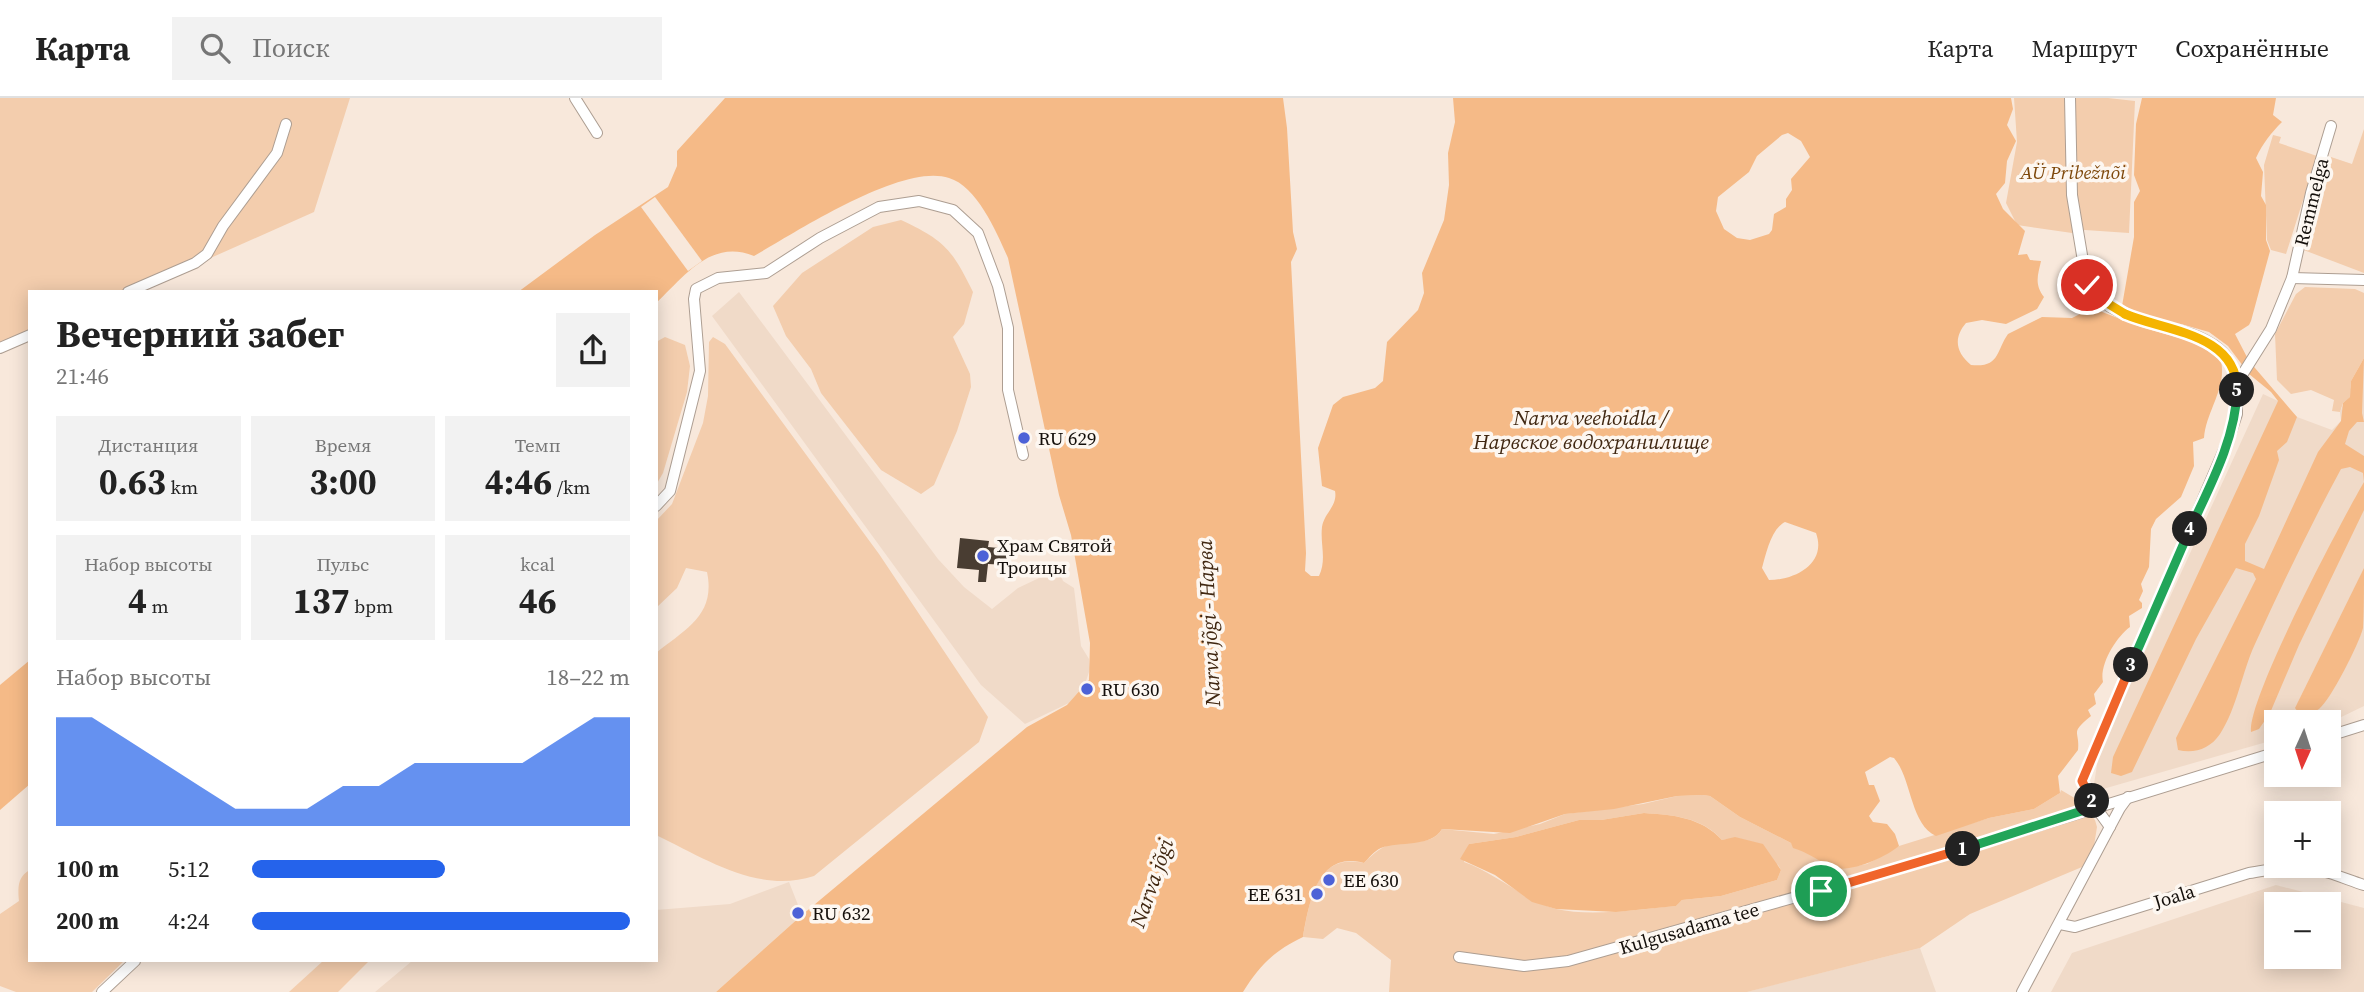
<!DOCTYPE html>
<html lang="ru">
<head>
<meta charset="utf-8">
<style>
  body { margin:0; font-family:"Source Serif 4",serif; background:#f2f2f2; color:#222; height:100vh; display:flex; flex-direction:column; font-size:26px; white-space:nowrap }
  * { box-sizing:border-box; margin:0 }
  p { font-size:23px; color:#767676 }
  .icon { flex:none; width:38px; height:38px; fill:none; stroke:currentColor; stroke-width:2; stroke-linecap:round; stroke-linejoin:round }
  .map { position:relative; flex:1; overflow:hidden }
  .drawer { position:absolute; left:28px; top:192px; width:630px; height:672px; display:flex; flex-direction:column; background:#fff; border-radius:0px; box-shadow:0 4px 18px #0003 }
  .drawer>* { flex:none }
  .needle { width:46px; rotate:183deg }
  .fabs { position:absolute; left:2264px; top:612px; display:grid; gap:14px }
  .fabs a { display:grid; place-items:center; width:77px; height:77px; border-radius:0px; background:#fff; box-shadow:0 4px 18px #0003; font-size:35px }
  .pin { position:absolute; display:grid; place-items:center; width:60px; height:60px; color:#fff; margin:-30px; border:4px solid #fff; border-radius:50%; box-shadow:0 2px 7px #0007 }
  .km { position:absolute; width:35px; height:35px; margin:-18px; border-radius:50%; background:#222; color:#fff; font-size:19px; line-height:35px; text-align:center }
  .round { display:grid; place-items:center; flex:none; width:74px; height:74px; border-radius:0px; background:#f2f2f2 }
  .overview { display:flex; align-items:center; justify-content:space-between; height:119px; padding:0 28px }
  h1 { font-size:38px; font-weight:700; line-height:52px }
  .figures { display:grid; grid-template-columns:repeat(3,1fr); gap:10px; height:119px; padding:7px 28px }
  .figures div { display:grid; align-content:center; border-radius:0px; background:#f2f2f2; text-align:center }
  .figures b { font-size:35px; font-weight:700 }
  .figures small { font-size:19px; font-weight:400 }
  .figures p { font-size:19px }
  .chart { height:196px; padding:14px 28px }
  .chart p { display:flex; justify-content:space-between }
  .chart svg { width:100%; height:126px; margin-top:7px; fill:#2563eb; opacity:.7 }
  ul { padding:0 28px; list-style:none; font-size:23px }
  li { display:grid; grid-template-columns:112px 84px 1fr; align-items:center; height:52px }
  li i { height:18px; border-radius:9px; background:#2563eb }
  header { display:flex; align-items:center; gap:42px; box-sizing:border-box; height:98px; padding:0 35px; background:#fff; border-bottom:2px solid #e0e0e0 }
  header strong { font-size:33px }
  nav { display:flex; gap:38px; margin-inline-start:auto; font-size:24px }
  .search { width:490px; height:63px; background:#f2f2f2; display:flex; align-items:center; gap:18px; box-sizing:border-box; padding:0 24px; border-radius:0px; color:#767676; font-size:26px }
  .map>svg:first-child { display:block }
  .built { fill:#f0dac8; fill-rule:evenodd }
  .green { fill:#f3cdad; fill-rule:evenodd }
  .water { fill:#f5ba87; fill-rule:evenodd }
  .pier { fill:#f8e8db }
  .building { fill:#493d32 }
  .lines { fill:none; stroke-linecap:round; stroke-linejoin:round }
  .minor-casing { stroke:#ad9e92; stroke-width:12 }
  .minor { stroke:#fff; stroke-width:10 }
  .split-1-casing { stroke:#fff; stroke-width:14 }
  .split-2-casing { stroke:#fff; stroke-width:14 }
  .split-3-casing { stroke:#fff; stroke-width:14 }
  .split-4-casing { stroke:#fff; stroke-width:14 }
  .split-5-casing { stroke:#fff; stroke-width:14 }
  .split-6-casing { stroke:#fff; stroke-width:14 }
  .split-7-casing { stroke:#fff; stroke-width:14 }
  .split-1 { stroke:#f0652b; stroke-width:9 }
  .split-2 { stroke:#22a559; stroke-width:9 }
  .split-3 { stroke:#f0652b; stroke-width:9 }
  .split-4 { stroke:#22a559; stroke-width:9 }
  .split-5 { stroke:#22a559; stroke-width:9 }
  .split-6 { stroke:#f5b400; stroke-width:9 }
  .split-7 { stroke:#f5b400; stroke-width:9 }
  .poi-dot { fill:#4d62d7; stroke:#fdf7f1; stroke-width:2.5 }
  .labels { text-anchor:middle; stroke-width:7; stroke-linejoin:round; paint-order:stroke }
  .park-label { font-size:19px; font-style:italic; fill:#7e480b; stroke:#fdf7f1 }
  .street-label { font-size:19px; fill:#140f0b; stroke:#fdf7f1 }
  .poi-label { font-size:19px; fill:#140f0b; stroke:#fdf7f1; text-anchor:start }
  .water-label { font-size:21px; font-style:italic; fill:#402711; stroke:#fdf7f1 }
</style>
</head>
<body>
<header>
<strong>Карта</strong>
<div class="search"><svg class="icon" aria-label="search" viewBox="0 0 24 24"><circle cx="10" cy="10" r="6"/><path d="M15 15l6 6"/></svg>Поиск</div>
<nav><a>Карта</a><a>Маршрут</a><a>Сохранённые</a></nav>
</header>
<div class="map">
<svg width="2364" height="894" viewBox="0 0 2364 894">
  <rect width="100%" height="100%" fill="#f8e8db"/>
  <g class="built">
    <path d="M739,194L938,461L964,489L992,511L1018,490L1058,471L1063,483L1074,490L1081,548L1089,561L1090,571L1085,586L1069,605L1025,626L981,587L712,218Z"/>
    <path d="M2364,260V608L2329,625H2277V641L2103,691L2094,686L2099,654L2263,296L2278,303L2297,319L2332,332L2341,323L2340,314Z"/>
    <path d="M789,784L802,817L716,894H375L412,863H656V812L730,806Z"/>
    <path d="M2276,787L2364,810V894H2051L2072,855ZM2277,807H2329V859H2277Z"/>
    <path d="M1920,850L1936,894H1747L1765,889Z"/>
  </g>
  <g class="green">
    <path d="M0,0H350L314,114L134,194H30V241L0,254Z"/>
    <path d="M2014,0H2108L2135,3L2129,135L2085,132L2072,135L2017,127L2006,105L2017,44Z"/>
    <path d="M2364,31V175L2301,151L2331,59L2352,66Z"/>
    <path d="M2273,37L2281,39L2279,45L2317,58L2286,156L2271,152L2267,142L2264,67Z"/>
    <path d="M901,122C944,142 952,151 973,194L964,226L953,239L970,276L971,289L957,333L934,387L921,396L881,372L821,295L811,271L786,238L773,208L802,175L873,129Z"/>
    <path d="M2305,189L2355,191L2364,195V260L2351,283L2350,299L2343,305L2340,314L2332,313L2334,302L2311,292L2291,296L2277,282L2275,236L2296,196Z"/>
    <path d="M665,239L685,247L690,268L687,294L663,375L656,387V244Z"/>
    <path d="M713,239L725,246L879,456L988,619L979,644L814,778C758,796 706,761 656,737V555C686,531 716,517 707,474L686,470L677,490L656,510V423L672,406L703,325L708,298L709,244Z"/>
    <path d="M2061,692L2078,702L2095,722L2097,729L2094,748L2082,769L1970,816L1920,850L1747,894H1389L1391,862L1356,835L1337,830L1323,841L1303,839C1310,804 1315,754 1364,765C1374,755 1383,747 1396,745C1412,743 1433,747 1442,731L1494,736L1540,726L1565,716L1643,706L1677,698L1703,697L1710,698L1740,719L1791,745L1797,751H1803L1833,769L1845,770L1867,766L1899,748L1989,720L2034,711L2060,695ZM1644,715C1673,717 1702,719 1722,742L1729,741L1778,767L1781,772L1777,782L1721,798L1682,802L1676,808C1640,811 1592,819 1556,811C1527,804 1496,775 1464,764L1469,746L1516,739L1579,722H1601Z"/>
    <path d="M30,772V863H124L92,894H16L0,888V816L19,803C18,790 17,779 30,772Z"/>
    <path d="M323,863H369L338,894H289Z"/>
  </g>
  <g class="water">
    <path d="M725,0H1283L1287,30L1293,134L1297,151L1291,164L1306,455L1305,473L1311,478H1319C1327,461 1320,447 1322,429C1324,415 1338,408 1335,393L1322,388L1318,350L1333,307L1343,299L1375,290L1383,283L1387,244L1418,212L1424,195L1422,175L1444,122L1449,87L1448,55L1455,24L1453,0H2011L2013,11L2007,27L2016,43L2007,63L2005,85L1996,96L2003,111L2025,133L2018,157L2027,156L2030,162L2041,163C2038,177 2034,186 2044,199L2037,211L2006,226L1982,222L1966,225C1953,240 1956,255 1971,267C2000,270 1996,253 2008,236L2042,219L2072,220L2092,210L2141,229L2197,245L2221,263C2227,290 2206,313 2204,340L2193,344L2194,368L2181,399L2156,421L2151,431L2149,469L2141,486L2143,493L2139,502L2142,505V510L2129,518L2130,529C2116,539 2099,567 2103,584L2094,596L2096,606L2088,612L2091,618C2069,636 2080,632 2078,652L2058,678L2060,695L2034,711L1989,720L1936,738C1910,726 1912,681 1894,660L1890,659L1865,674L1869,687H1874L1880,703L1869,718L1873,724L1887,726L1895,736L1899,748C1886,759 1849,776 1832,769C1819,763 1807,754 1793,750L1791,745L1740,719L1710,698L1703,697L1677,698L1614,711L1565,716L1510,735L1442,731C1431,750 1399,743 1381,750C1374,753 1369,760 1364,765C1317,752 1309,806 1303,839C1274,853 1260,867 1243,894H716L802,817L1027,629L1067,607L1089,582L1090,545L1071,437L1059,397L1008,160C997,135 977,88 949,80C903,64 796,134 754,158C711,140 684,179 656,205V194H518L595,137L668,89L677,68V53ZM1788,35L1801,43L1810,59L1791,81L1792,92L1786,101V109L1774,116L1772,132L1769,136L1750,142L1737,140L1724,131L1716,113L1718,99L1749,74L1757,58L1782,37ZM1785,424L1816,435C1827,465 1796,482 1769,482L1762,470C1766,456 1771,431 1785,424Z"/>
    <path d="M2142,0H2276L2273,17L2282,24C2271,35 2263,45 2256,60L2263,74L2261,98L2266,107V142L2270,153L2251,223L2249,227L2235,236L2249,263L2297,319L2287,344L2277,353L2279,362L2259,418L2245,446V463L2264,471L2318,354L2341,323L2343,305L2350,299L2351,283L2364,260L2362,315L2364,324H2357L2349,333L2345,346L2364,358V412L2299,547L2270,615L2259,631L2251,634C2247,601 2342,422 2364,384L2363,375L2350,369L2341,371C2310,428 2282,487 2255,546C2242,574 2237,610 2220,636C2210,651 2194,656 2178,652L2176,640L2256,481L2253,475L2236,470L2196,541L2132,674L2121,678L2111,675L2113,659L2278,303L2271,294L2249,276L2228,248L2209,234L2181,226L2154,223L2122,208L2134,139V104L2140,93L2134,77L2136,26Z"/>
    <path d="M2364,470C2364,488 2364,512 2363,530C2359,546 2331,601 2319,611C2313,616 2305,615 2298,614L2295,610Z"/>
    <path d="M30,562V686L0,712V587Z"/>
    <path d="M1644,715C1673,717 1701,719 1722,742L1735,739L1763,746L1781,772L1777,782L1721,798L1682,802L1676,808L1616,814L1556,811L1532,804L1495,777L1460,761L1469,746L1516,739L1579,722H1601Z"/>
  </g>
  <path class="pier" d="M655,99L702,163L688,173L641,109Z"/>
  <path class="building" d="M960,440L989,443L988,449L1009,451L1007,467L988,466L986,484H978L979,472L957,470Z"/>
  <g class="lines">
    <defs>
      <g id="minor">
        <path d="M575,0L597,35"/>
        <path d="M2070,0L2072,97L2087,187C2117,232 2180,220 2219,251C2230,259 2233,273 2237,285"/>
        <path d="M2292,180L2364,182"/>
        <path d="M128,194L195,165L207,156L223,128L277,55L286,26"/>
        <path d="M0,250L30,237"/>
        <path d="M656,408L670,393L700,273L694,201L696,191L718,180L766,175L820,140L879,109L919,103L953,112L978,135L998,188L1008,230V292L1023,357"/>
        <path d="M2329,638L2364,627"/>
        <path d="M2110,729L2089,700L2082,683L2229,340L2237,316V285L2271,231L2292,180L2311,95L2331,28"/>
        <path d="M2060,826L2075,829L2249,775C2264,773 2279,769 2293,769C2317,768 2342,780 2364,787"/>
        <path d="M1459,859L1524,868L1568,863L1921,764L2277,654"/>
        <path d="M102,894L135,863"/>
        <path d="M2022,894L2120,710L2128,699"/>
      </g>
    </defs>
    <use href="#minor" class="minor-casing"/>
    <use href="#minor" class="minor"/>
  </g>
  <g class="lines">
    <defs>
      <path id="split-1" d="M1821,793L1963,751"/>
      <path id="split-2" d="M1963,751L2097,708L2092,703"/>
      <path id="split-3" d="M2092,703L2082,683L2131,567"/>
      <path id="split-4" d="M2131,567L2190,431"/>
      <path id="split-5" d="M2190,431C2210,388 2236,340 2237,292"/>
      <path id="split-6" d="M2125,216C2164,233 2237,235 2237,292"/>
      <path id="split-7" d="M2087,187L2094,197L2125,216"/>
    </defs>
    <use href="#split-1" class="split-1-casing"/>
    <use href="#split-2" class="split-2-casing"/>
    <use href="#split-3" class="split-3-casing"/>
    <use href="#split-4" class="split-4-casing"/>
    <use href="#split-5" class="split-5-casing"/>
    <use href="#split-6" class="split-6-casing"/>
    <use href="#split-7" class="split-7-casing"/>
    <use href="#split-1" class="split-1"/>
    <use href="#split-2" class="split-2"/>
    <use href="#split-3" class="split-3"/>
    <use href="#split-4" class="split-4"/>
    <use href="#split-5" class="split-5"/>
    <use href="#split-6" class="split-6"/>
    <use href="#split-7" class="split-7"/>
  </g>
  <g class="poi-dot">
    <circle cx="1024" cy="340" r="7"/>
    <circle cx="983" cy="458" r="7"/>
    <circle cx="1087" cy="591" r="7"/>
    <circle cx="1329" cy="782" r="7"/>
    <circle cx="1317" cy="796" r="7"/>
    <circle cx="798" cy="815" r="7"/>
  </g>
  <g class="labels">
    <g class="park-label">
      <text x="2073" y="81">AÜ Pribežnõi</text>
    </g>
    <g class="street-label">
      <text transform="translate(2311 104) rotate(-76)" y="7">Remmelga</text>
      <text transform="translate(2174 798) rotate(-17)" y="7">Joala</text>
      <text transform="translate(1689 830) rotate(-16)" y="7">Kulgusadama tee</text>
    </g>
    <g class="poi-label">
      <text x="1038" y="347">RU 629</text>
      <text x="997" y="454">Храм Святой<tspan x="997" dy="22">Троицы</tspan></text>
      <text x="1101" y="598">RU 630</text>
      <text x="1343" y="789">EE 630</text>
      <text x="1303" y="803" text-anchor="end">EE 631</text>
      <text x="812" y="822">RU 632</text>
    </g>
    <g class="water-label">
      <text x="1591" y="327">Narva veehoidla /<tspan x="1591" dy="24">Нарвское водохранилище</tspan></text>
      <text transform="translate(1209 525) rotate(-93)" y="7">Narva jõgi - Нарва</text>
      <text transform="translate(1152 785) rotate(-71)" y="7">Narva jõgi</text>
    </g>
  </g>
</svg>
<div class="fabs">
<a><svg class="needle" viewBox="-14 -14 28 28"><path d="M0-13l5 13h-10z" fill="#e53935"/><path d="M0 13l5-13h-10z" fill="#767676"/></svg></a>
<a>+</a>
<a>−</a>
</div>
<div class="pin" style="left:1821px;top:793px;background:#1e9e55"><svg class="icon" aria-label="arrive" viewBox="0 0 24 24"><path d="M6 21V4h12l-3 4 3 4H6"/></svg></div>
<div class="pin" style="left:2087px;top:187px;background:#d93025"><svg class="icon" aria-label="check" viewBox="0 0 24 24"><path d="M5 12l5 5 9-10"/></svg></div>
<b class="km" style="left:1963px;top:751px">1</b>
<b class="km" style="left:2092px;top:703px">2</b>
<b class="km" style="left:2131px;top:567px">3</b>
<b class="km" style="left:2190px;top:431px">4</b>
<b class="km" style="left:2237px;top:292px">5</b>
<section class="drawer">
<div class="overview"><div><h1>Вечерний забег</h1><p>21:46</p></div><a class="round"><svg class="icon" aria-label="share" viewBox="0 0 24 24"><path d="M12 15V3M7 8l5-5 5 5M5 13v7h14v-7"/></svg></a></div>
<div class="figures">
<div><p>Дистанция</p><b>0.63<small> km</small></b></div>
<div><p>Время</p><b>3:00</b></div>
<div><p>Темп</p><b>4:46<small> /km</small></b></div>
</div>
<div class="figures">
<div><p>Набор высоты</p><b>4<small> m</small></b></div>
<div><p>Пульс</p><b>137<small> bpm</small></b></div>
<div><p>kcal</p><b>46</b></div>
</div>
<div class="chart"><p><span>Набор высоты</span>18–22 m</p>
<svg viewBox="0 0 160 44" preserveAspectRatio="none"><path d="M0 44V6L10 6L20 14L30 22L40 30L50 38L60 38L70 38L80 30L90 30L100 22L110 22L120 22L130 22L140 14L150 6L160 6V44z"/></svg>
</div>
<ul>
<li><b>100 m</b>5:12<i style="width:51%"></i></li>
<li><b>200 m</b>4:24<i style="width:100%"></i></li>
</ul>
</section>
</div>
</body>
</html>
